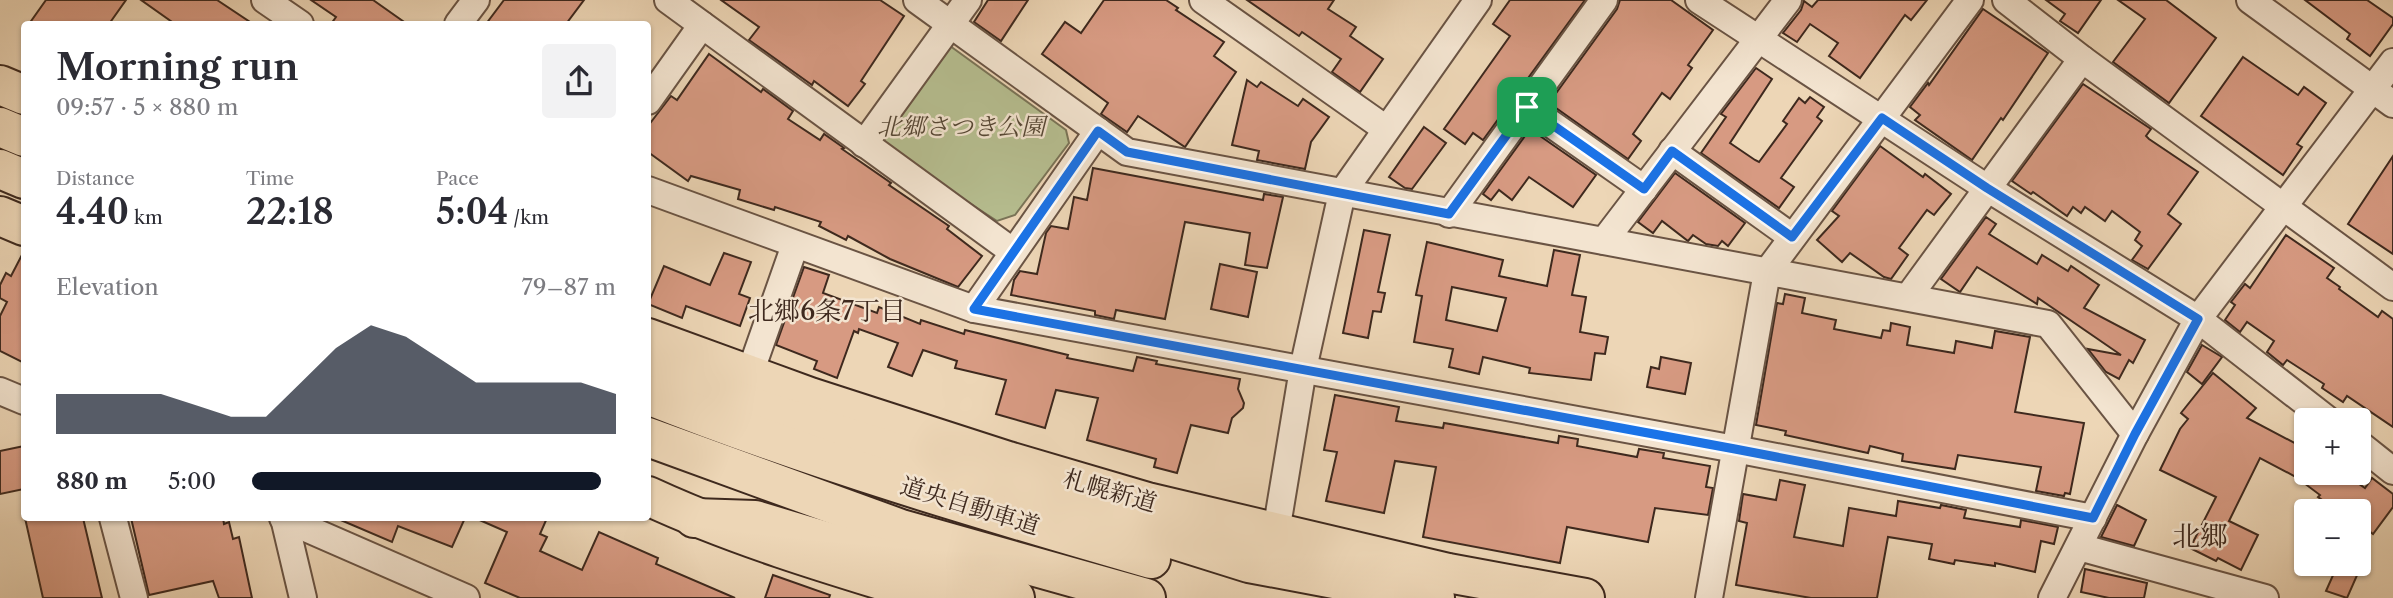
<!DOCTYPE html>
<html lang="en">
<head>
<meta charset="utf-8">
<style>
  body { margin:0; font-family:"Libre Caslon Text","Noto Serif JP",serif; background:#f2f2f3; color:#2b2b33; height:100vh; display:flex; flex-direction:column; font-size:26px; white-space:nowrap }
  * { box-sizing:border-box; margin:0 }
  p { font-size:23px; color:#7c7c81 }
  .icon { flex:none; width:38px; height:38px; fill:none; stroke:currentColor; stroke-width:2; stroke-linecap:round; stroke-linejoin:round }
  .map { position:relative; flex:1; overflow:hidden }
  .side { position:absolute; left:21px; top:21px; width:630px; height:500px; display:flex; flex-direction:column; background:#fff; border-radius:7px; box-shadow:0 2px 5px #0004 }
  .side>* { flex:none }
  .fabs { position:absolute; left:2294px; top:408px; display:grid; gap:14px }
  .fabs a { display:grid; place-items:center; width:77px; height:77px; border-radius:7px; background:#fff; box-shadow:0 2px 5px #0004; font-size:35px }
  .pin { position:absolute; display:grid; place-items:center; width:60px; height:60px; color:#fff; margin:-30px; border-radius:14px; box-shadow:0 4px 10px #0006 }
  .round { display:grid; place-items:center; flex:none; width:74px; height:74px; border-radius:7px; background:#f2f2f3 }
  .summary { display:flex; align-items:center; justify-content:space-between; height:119px; padding:0 35px }
  h1 { font-size:38px; font-weight:600; line-height:52px }
  .figures { display:grid; grid-template-columns:repeat(3,1fr); gap:10px; height:119px; padding:7px 35px }
  .figures div { display:grid; align-content:center }
  .figures b { font-size:35px; font-weight:600 }
  .figures small { font-size:19px; font-weight:400 }
  .figures p { font-size:19px }
  .chart { height:196px; padding:14px 35px }
  .chart p { display:flex; justify-content:space-between }
  .chart svg { width:100%; height:126px; margin-top:7px; fill:#111827; opacity:.7 }
  ul { padding:0 35px; list-style:none; font-size:23px }
  li { display:grid; grid-template-columns:112px 84px 1fr; align-items:center; height:52px }
  li i { height:18px; border-radius:9px; background:#111827 }
  .map>svg:first-child { display:block }
  .green { fill:#b6be90; stroke:#7a7457; stroke-width:2 }
  .building { fill:#d79a82; stroke:#3e291e; stroke-width:2; fill-rule:evenodd }
  .lines { fill:none; stroke-linecap:round; stroke-linejoin:round }
  .minor-casing { stroke:#6a5444; stroke-width:30 }
  .trunk-casing { stroke:#3e291e; stroke-width:42 }
  .motorway-casing { stroke:#3e291e; stroke-width:42 }
  .minor { stroke:#f3e4d0; stroke-width:26 }
  .trunk { stroke:#edd6b6; stroke-width:38 }
  .motorway { stroke:#edd6b6; stroke-width:38 }
  .route-casing { stroke:#fff; stroke-width:14 }
  .route { stroke:#1a73e8; stroke-width:9 }
  .labels { text-anchor:middle; stroke-width:5; stroke-linejoin:round; paint-order:stroke }
  .park-label { font-size:24px; font-style:italic; fill:#564735; stroke:#f3e4d0 }
  .street-label { font-size:24px; fill:#3e291e; stroke:#f3e4d0 }
  .neighbourhood-label { font-size:26px; fill:#3e291e; stroke:#f3e4d0 }
  .quarter-label { font-size:28px; fill:#3e291e; stroke:#f3e4d0 }
</style>
</head>
<body>
<div class="map">
<svg width="2393" height="598" viewBox="0 0 2393 598">
  <rect width="100%" height="100%" fill="#edd6b6"/>
  <filter id="stains"><feTurbulence type="fractalNoise" baseFrequency=".00286" numOctaves="4"/><feColorMatrix values="0 0 0 0 .2 0 0 0 0 .09 0 0 0 0 .02 0 0 0 .5 -.17"/></filter>
  <radialGradient id="worn" r=".72"><stop offset=".6" stop-color="#630" stop-opacity="0"/><stop offset="1" stop-color="#630" stop-opacity=".3"/></radialGradient>
  <path class="green" d="M946,43L1066,130L1069,143L1015,215L997,221L882,146L881,134Z"/>
  <g class="building">
    <path d="M46,0H126L109,24H29Z"/>
    <path d="M141,0H217L253,24H175Z"/>
    <path d="M311,0H373L407,24H331L336,17Z"/>
    <path d="M504,0H584L566,24H486Z"/>
    <path d="M721,0H880L904,16L861,81L865,84L848,106L814,81L812,85L749,40L759,27Z"/>
    <path d="M988,0H1028L1001,41L974,22Z"/>
    <path d="M1104,0H1166L1178,8L1176,10L1224,42L1214,56L1236,72L1185,147L1138,116L1127,132L1101,114L1108,103L1042,54L1065,22L1081,33Z"/>
    <path d="M1247,0H1334L1328,9L1356,27L1350,36L1383,59L1360,92L1332,72L1341,59L1302,32L1299,36Z"/>
    <path d="M1510,0H1585L1483,140L1473,133L1465,144L1444,129L1510,36L1493,24Z"/>
    <path d="M1620,0H1671L1713,30L1688,65L1692,68L1670,99L1662,93L1633,134L1641,141L1628,159L1549,103L1617,9Z"/>
    <path d="M1818,0H1927L1911,20L1905,15L1860,78L1829,56L1838,43L1810,24L1797,42L1783,33L1801,10L1804,1L1812,7Z"/>
    <path d="M2046,0H2101L2078,33L2060,21L2065,14Z"/>
    <path d="M2118,0H2166L2216,38L2169,103L2113,62L2145,19Z"/>
    <path d="M2305,0H2367L2393,18V24L2370,56L2347,39L2350,34Z"/>
    <path d="M1983,9L2048,53L2003,120L2001,118L1972,160L1915,120L1920,115L1910,107L1928,83L1929,85Z"/>
    <path d="M709,54L761,92L763,89L793,111L788,119L820,140L824,134L844,148L842,149L891,183L889,185L949,226L947,229L982,256L958,287L890,259L848,236L846,240L819,226L821,222L775,207L774,210L738,199L740,190L691,176L688,181L648,152V126L671,96L677,100Z"/>
    <path d="M2243,57L2298,95L2304,87L2326,103L2297,144L2302,147L2283,175L2201,116Z"/>
    <path d="M1756,68L1772,79L1730,143L1755,160L1759,162L1787,124L1783,121L1799,98L1805,103L1810,97L1824,107L1817,117L1822,121L1781,178L1794,187L1779,208L1701,153L1726,117L1721,114Z"/>
    <path d="M1247,80L1257,87L1261,82L1298,106L1303,99L1329,117L1311,142L1305,169L1257,160L1259,151L1232,145Z"/>
    <path d="M2083,84L2151,129L2146,136L2149,139L2198,172L2168,214L2181,224L2148,269L2132,260L2142,246L2135,240L2140,232L2112,211L2105,221L2085,207L2081,213L2073,207L2067,216L2033,192L2031,194L2012,181Z"/>
    <path d="M1424,127L1446,143L1412,189L1405,188L1389,177Z"/>
    <path d="M1530,129L1596,175L1573,207L1529,177L1512,200L1499,190L1491,200L1483,194Z"/>
    <path d="M1880,146L1923,177L1925,174L1951,194L1934,215L1927,210L1899,248L1908,255L1891,279L1884,277L1850,253L1842,262L1817,240L1839,216L1832,211Z"/>
    <path d="M2393,156V254L2348,224Z"/>
    <path d="M1093,168L1263,200L1264,194L1283,197L1267,268L1245,265L1250,233L1185,222L1165,319L1116,310L1114,319L1095,315V311L1011,295L1014,280L1020,271L1037,274L1046,233L1051,226L1068,229L1074,197L1087,200Z"/>
    <path d="M1675,173L1745,223L1728,246L1722,241L1718,246L1706,244L1693,235L1688,241L1662,221L1653,233L1638,222Z"/>
    <path d="M1986,217L1996,224L1989,234L2037,264L2042,255L2068,271L2071,266L2099,285L2084,308L2145,340L2133,363L2129,360L2119,379L2106,372L2088,349L2121,355L2038,298L2037,304L1977,267L1960,292L1941,279Z"/>
    <path d="M1364,230L1390,235L1378,292L1385,293L1381,312L1373,311L1368,338L1343,333Z"/>
    <path d="M2286,235L2334,268L2327,278L2340,287L2339,289L2378,317L2382,311L2393,319V427L2347,396L2343,402L2322,388L2324,384L2287,360L2283,365L2267,352L2274,341L2247,322L2240,332L2225,320L2235,305L2231,302L2245,284L2250,288Z"/>
    <path d="M1427,242L1503,260L1499,276L1547,286L1554,250L1580,255L1572,295L1586,297L1580,332L1608,337L1605,354L1595,353L1591,380L1529,373L1530,368L1483,357L1479,374L1449,367L1453,349L1414,342L1422,296L1416,295ZM1452,287L1506,298L1497,331L1446,320Z"/>
    <path d="M24,251V363L0,351V316L7,302L0,298V285L6,273L11,276Z"/>
    <path d="M724,253L751,262L739,294L750,298L740,326L686,306L682,318L648,304L664,266L710,285Z"/>
    <path d="M1220,264L1257,272L1248,317L1211,309Z"/>
    <path d="M804,267L829,275L823,293L877,313L879,307L920,324L921,320L964,334L965,330L1068,355L1067,358L1133,371L1137,357L1157,361L1156,364L1240,379L1238,389L1244,403L1243,408L1232,418L1228,433L1191,425L1177,473L1154,467L1156,459L1087,440L1098,398L1056,390L1045,428L996,414L1006,380L955,368L957,361L923,350L912,376L888,367L898,343L859,329L858,333L854,331L837,378L814,369L817,361L776,345Z"/>
    <path d="M1785,294L1805,298L1802,313L1836,320L1834,329L1881,338L1883,330L1890,331L1891,323L1910,327L1907,345L1954,353L1956,341L1992,348L1995,331L2030,337L2015,412L2084,423L2070,494L2065,493L2064,496L2036,491L2041,467L1958,455L1955,469L1902,461L1903,454L1870,446L1868,453L1785,435L1786,431L1756,425L1777,303L1783,304Z"/>
    <path d="M2202,345L2222,357L2202,384L2187,372Z"/>
    <path d="M1661,357L1691,363L1685,394L1647,387L1651,367L1659,369Z"/>
    <path d="M2213,373L2256,408L2247,418L2306,449V472H2342L2365,488L2372,478L2393,494V507L2373,534L2359,523V511H2338L2318,497L2320,495L2296,477L2260,458L2229,521L2258,535L2241,570L2218,558L2216,561L2190,548L2216,497L2160,470L2180,429L2188,419L2181,413Z"/>
    <path d="M1335,395L1399,407L1396,421L1443,428L1444,423L1558,443L1559,436L1578,439L1577,446L1637,457L1639,449L1664,453L1663,458L1710,466L1706,487L1713,488L1708,515L1655,508L1648,542L1567,527L1560,563L1423,537L1436,467L1395,461L1384,513L1326,501L1337,452L1324,450Z"/>
    <path d="M24,446V489L0,494V451Z"/>
    <path d="M1780,480L1805,485L1794,537L1843,546L1849,508L1896,516L1898,501L1940,508L1941,505L1966,510L1964,518L2020,527L2021,520L2058,527L2054,544L2041,541L2035,572L1995,563V566L1955,560L1954,564L1929,559L1932,544L1888,537L1877,598H1811L1736,585L1747,523L1739,521L1743,494L1776,500Z"/>
    <path d="M2117,505L2146,520L2134,546L2101,537Z"/>
    <path d="M25,518H83L102,598H43Z"/>
    <path d="M131,518H223L224,524L229,522L233,539L239,537L252,598H219L213,581L149,595Z"/>
    <path d="M336,518H465L452,547L398,526L392,542Z"/>
    <path d="M475,518H547L540,534L547,537L540,551L582,570L599,532L658,558L656,564L735,598H520L485,583L507,532Z"/>
    <path d="M2338,564H2362L2347,598L2326,591Z"/>
    <path d="M2085,569L2147,583L2144,598H2109L2081,592Z"/>
    <path d="M773,575L830,595L829,598H765Z"/>
  </g>
  <g class="lines">
    <defs>
      <g id="minor">
        <path d="M265,0L300,24"/>
        <path d="M668,0L1012,251"/>
        <path d="M917,0L1127,152L2048,324L2135,434"/>
        <path d="M1203,0L1386,129"/>
        <path d="M1699,0L1987,188L2198,319L2328,420"/>
        <path d="M2006,0L2082,59L2393,287"/>
        <path d="M2250,0L2393,104"/>
        <path d="M458,24L476,0"/>
        <path d="M648,101L702,25"/>
        <path d="M1527,107L1644,189"/>
        <path d="M864,144L968,0"/>
        <path d="M1672,151L1792,237"/>
        <path d="M648,190L974,309L1735,449L2093,518"/>
        <path d="M1449,214L1604,0"/>
        <path d="M1604,241L1788,0"/>
        <path d="M1909,296L2082,59"/>
        <path d="M974,309L1098,131"/>
        <path d="M749,376L795,245"/>
        <path d="M0,391L24,401"/>
        <path d="M2359,444L2393,471"/>
        <path d="M113,518L134,598"/>
        <path d="M283,518L466,598"/>
        <path d="M284,518L303,598"/>
        <path d="M1276,532L1303,369L1342,193L1478,0"/>
        <path d="M2079,547L2265,598"/>
        <path d="M1709,598L1767,272L1970,0"/>
        <path d="M2052,598L2135,434L2198,319L2393,62"/>
      </g>
      <g id="trunk">
        <path d="M0,85L24,95"/>
        <path d="M0,216L24,226"/>
        <path d="M648,338L810,397L1008,461L1147,502L1448,573L1585,598"/>
        <path d="M648,496C741,539 841,568 940,598"/>
      </g>
      <g id="motorway">
        <path d="M0,127L24,137"/>
        <path d="M0,169L24,179"/>
        <path d="M648,367L770,413L1249,563L1435,598"/>
        <path d="M648,395C812,460 981,510 1151,559"/>
        <path d="M648,437L901,529L1146,598"/>
        <path d="M694,518L755,520L1015,598"/>
      </g>
    </defs>
    <use href="#minor" class="minor-casing"/>
    <use href="#trunk" class="trunk-casing"/>
    <use href="#motorway" class="motorway-casing"/>
    <use href="#minor" class="minor"/>
    <use href="#trunk" class="trunk"/>
    <use href="#motorway" class="motorway"/>
  </g>
  <g class="lines">
    <defs>
      <path id="route" d="M1527,107L1644,189L1672,151L1792,237L1882,118L1987,188L2198,319L2135,434L2093,518L1735,449L974,309L1098,131L1127,152L1449,214Z"/>
    </defs>
    <use href="#route" class="route-casing"/>
    <use href="#route" class="route"/>
  </g>
  <g class="labels">
    <g class="park-label">
      <text x="961" y="135">北郷さつき公園</text>
    </g>
    <g class="street-label">
      <text transform="translate(1110 491) rotate(16)" y="8">札幌新道</text>
      <text transform="translate(970 506) rotate(17)" y="8">道央自動車道</text>
    </g>
    <g class="neighbourhood-label">
      <text x="827" y="320">北郷6条7丁目</text>
    </g>
    <g class="quarter-label">
      <text x="2200" y="546">北郷</text>
    </g>
  </g>
  <rect width="100%" height="100%" filter="url(#stains)"/>
  <rect width="100%" height="100%" fill="url(#worn)"/>
</svg>
<div class="fabs">
<a>+</a>
<a>−</a>
</div>
<div class="pin" style="left:1527px;top:107px;background:#1e9e55"><svg class="icon" aria-label="arrive" viewBox="0 0 24 24"><path d="M6 21V4h12l-3 4 3 4H6"/></svg></div>
<section class="side">
<div class="summary"><div><h1>Morning run</h1><p>09:57 · 5 × 880 m</p></div><a class="round"><svg class="icon" aria-label="share" viewBox="0 0 24 24"><path d="M12 15V3M7 8l5-5 5 5M5 13v7h14v-7"/></svg></a></div>
<div class="figures">
<div><p>Distance</p><b>4.40<small> km</small></b></div>
<div><p>Time</p><b>22:18</b></div>
<div><p>Pace</p><b>5:04<small> /km</small></b></div>
</div>
<div class="chart"><p><span>Elevation</span>79–87 m</p>
<svg viewBox="0 0 160 44" preserveAspectRatio="none"><path d="M0 44V30L10 30L20 30L30 30L40 34L50 38L60 38L70 26L80 14L90 6L100 10L110 18L120 26L130 26L140 26L150 26L160 30V44z"/></svg>
</div>
<ul>
<li><b>880 m</b>5:00<i style="width:96%"></i></li>
</ul>
</section>
</div>
</body>
</html>
